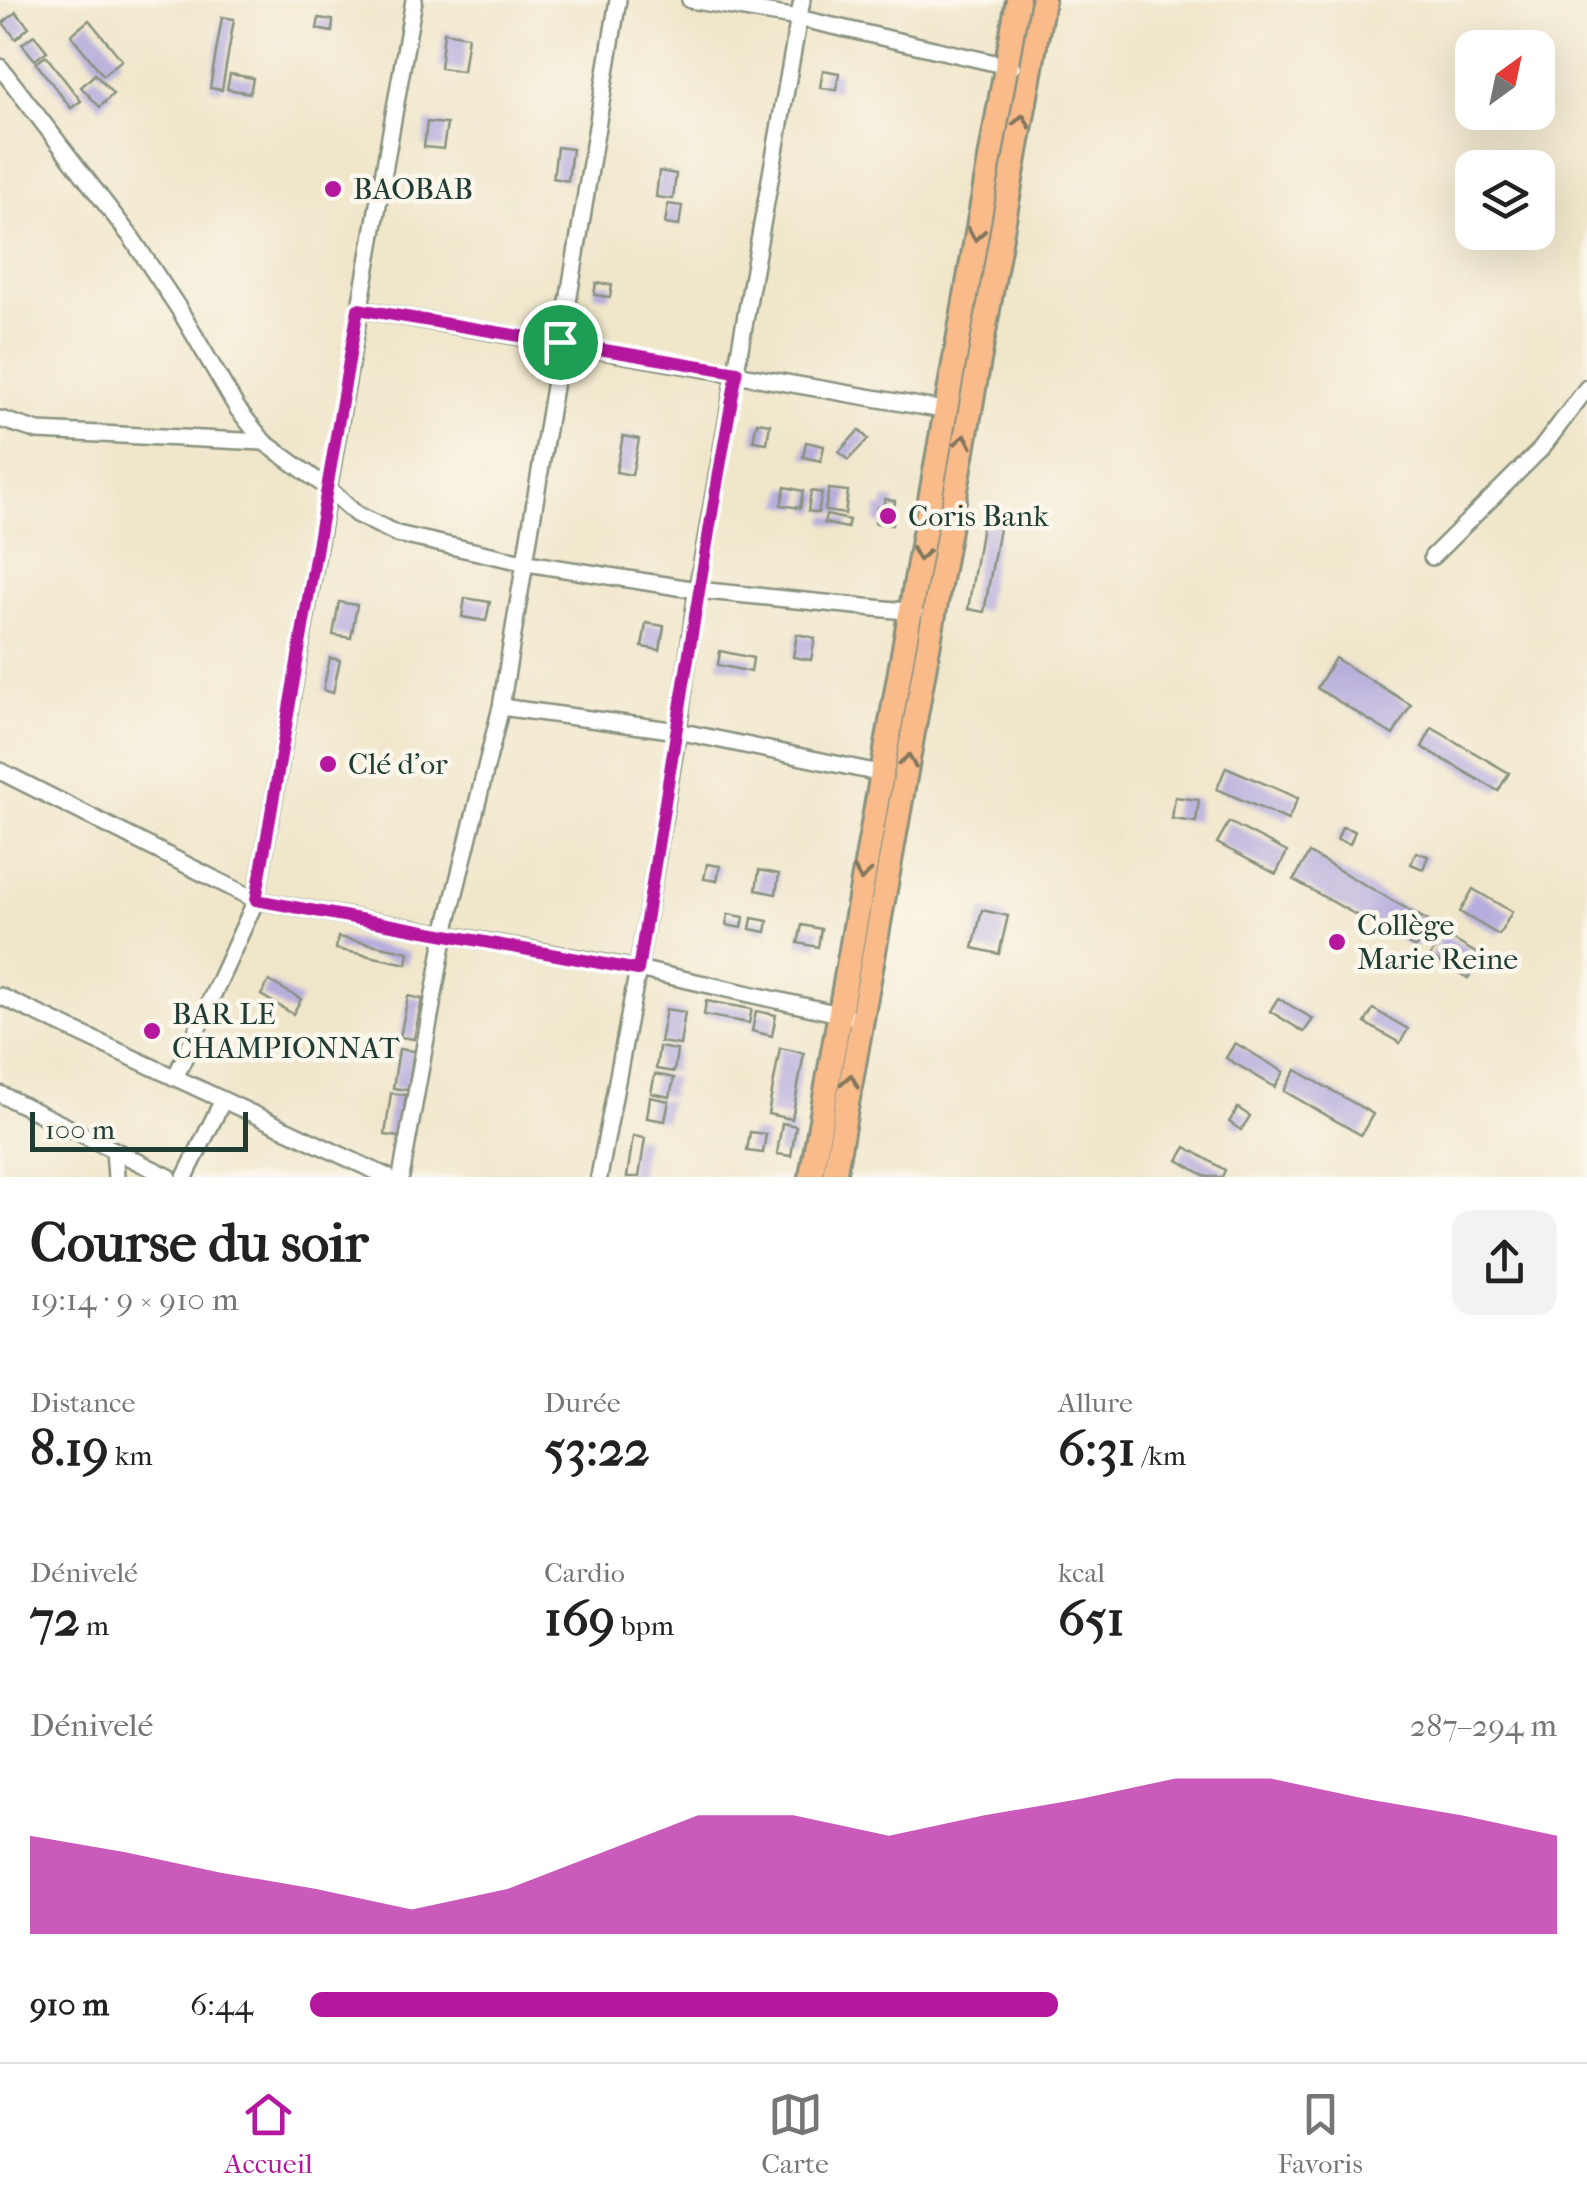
<!DOCTYPE html>
<html lang="fr">
<head>
<meta charset="utf-8">
<style>
  body { margin:0; font-family:"IM FELL French Canon",serif; background:#f2f2f2; color:#222; height:100vh; display:flex; flex-direction:column; font-size:38px; white-space:nowrap }
  * { box-sizing:border-box; margin:0 }
  p { font-size:32px; color:#767676 }
  .icon { flex:none; width:55px; height:55px; fill:none; stroke:currentColor; stroke-width:2; stroke-linecap:round; stroke-linejoin:round }
  .map { position:relative; height:1177px; overflow:hidden }
  .drawer { display:flex; flex-direction:column; background:#fff; flex:1 }
  .drawer>* { flex:none }
  .needle { width:65px; rotate:33deg }
  .fabs { position:absolute; left:1455px; top:30px; display:grid; gap:20px }
  .fabs a { display:grid; place-items:center; width:100px; height:100px; border-radius:20px; background:#fff; box-shadow:0 10px 40px #0002; font-size:50px }
  .scale { position:absolute; left:30px; bottom:25px; width:218px; box-sizing:border-box; padding-left:10px; border:5px solid #1f3d34; border-top:0; font-size:28px; line-height:35px; white-space:nowrap; color:#1f3d34; -webkit-text-stroke:8px #fbf7ec; paint-order:stroke }
  .pin { position:absolute; display:grid; place-items:center; width:85px; height:85px; color:#fff; margin:-42px; border:5px solid #fff; border-radius:50%; box-shadow:0 2px 10px #0007 }
  .round { display:grid; place-items:center; flex:none; width:105px; height:105px; border-radius:20px; background:#f2f2f2 }
  .overview { display:flex; align-items:center; justify-content:space-between; height:170px; padding:0 30px }
  h1 { font-size:55px; font-weight:700; line-height:75px }
  .figures { display:grid; grid-template-columns:repeat(3,1fr); gap:15px; height:170px; padding:10px 30px }
  .figures div { display:grid; align-content:center }
  .figures b { font-size:50px; font-weight:700 }
  .figures small { font-size:28px; font-weight:400 }
  .figures p { font-size:28px }
  .chart { height:280px; padding:20px 30px }
  .chart p { display:flex; justify-content:space-between }
  .chart svg { width:100%; height:180px; margin-top:10px; fill:#b5179e; opacity:.7 }
  ul { padding:0 30px; list-style:none; font-size:32px }
  li { display:grid; grid-template-columns:160px 120px 1fr; align-items:center; height:75px }
  li i { height:25px; border-radius:12px; background:#b5179e }
  .tab-bar { display:flex; justify-content:space-around; align-items:center; height:140px; border-top:2px solid #e0e0e0; background:#fff; font-size:28px; color:#767676 }
  .tab-bar a { display:grid; justify-items:center; gap:5px }
  .tab-bar .selected { color:#b5179e }
  .map>svg:first-child { display:block }
  .building { fill:#b7addc }
  .lines { fill:none; stroke-linecap:round; stroke-linejoin:round }
  .minor-casing { stroke:#88927f; stroke-width:20 }
  .highway-casing { stroke:#88927f; stroke-width:28 }
  .minor { stroke:#fff; stroke-width:15 }
  .highway { stroke:#fabb8b; stroke-width:22 }
  .oneway { stroke:#82765b }
  .route-casing { stroke:#fff; stroke-width:20 }
  .route { stroke:#b5179e; stroke-width:12 }
  .poi-dot { fill:#b5179e; stroke:#fbf7ec; stroke-width:4 }
  .labels { text-anchor:middle; stroke-width:9; stroke-linejoin:round; paint-order:stroke }
  .poi-label { font-size:30px; fill:#1f3d34; stroke:#fbf7ec; text-anchor:start }
</style>
</head>
<body>
<div class="map">
<svg width="1587" height="1177" viewBox="0 0 1587 1177">
  <rect width="100%" height="100%" fill="#fbf7ec"/>
  <filter id="ink" filterUnits="userSpaceOnUse"><feTurbulence type="fractalNoise" baseFrequency=".01" numOctaves="2"/><feDisplacementMap in="SourceGraphic" scale="20" xChannelSelector="R" yChannelSelector="G"/><feConvolveMatrix kernelMatrix="1 2 1 2 8 2 1 2 1" color-interpolation-filters="sRGB"/></filter>
  <filter id="wash" filterUnits="userSpaceOnUse"><feTurbulence type="fractalNoise" baseFrequency=".0048" numOctaves="4" result="noise"/><feDisplacementMap in="SourceGraphic" scale="40" xChannelSelector="R" yChannelSelector="G"/><feGaussianBlur stdDeviation="2.25" result="paint"/><feColorMatrix in="noise" values="0 0 0 0 0 0 0 0 0 0 0 0 0 0 0 0 0 1.4 0 .05"/><feComposite in="paint" operator="in"/></filter>
  <g filter="url(#wash)">
    <rect width="100%" height="100%" fill="#f0e6ca"/>
    <g id="blocks">
      <g class="building">
        <path d="M16,12L29,27L16,39L3,23Z"/>
        <path d="M222,17L234,19L222,90L210,88Z"/>
        <path d="M319,18L333,20L332,32L317,29Z"/>
        <path d="M89,20L122,60L103,75L71,35Z"/>
        <path d="M444,32L468,36L463,71L440,68Z"/>
        <path d="M34,35L47,51L35,60L22,44Z"/>
        <path d="M46,56L81,101L71,108L36,63Z"/>
        <path d="M823,70L839,73L837,90L820,88Z"/>
        <path d="M95,74L113,94L100,107L81,87Z"/>
        <path d="M230,74L253,78L250,93L227,89Z"/>
        <path d="M427,122L447,124L443,149L424,147Z"/>
        <path d="M557,147L572,149L568,181L553,178Z"/>
        <path d="M659,171L676,174L673,199L656,197Z"/>
        <path d="M668,204L682,206L679,226L665,224Z"/>
        <path d="M596,283L612,285L610,297L594,295Z"/>
        <path d="M757,422L770,424L767,443L753,441Z"/>
        <path d="M859,430L868,439L848,460L839,452Z"/>
        <path d="M623,436L639,439L632,475L616,472Z"/>
        <path d="M806,442L824,446L821,461L803,457Z"/>
        <path d="M785,487L803,491L800,508L781,505Z"/>
        <path d="M829,489L848,491L845,514L825,511Z"/>
        <path d="M811,491L822,493L818,513L808,511Z"/>
        <path d="M885,499L895,501L892,525L875,523L877,507L883,508Z"/>
        <path d="M984,514L1001,517L984,612L968,609Z"/>
        <path d="M826,515L849,520L847,528L824,523Z"/>
        <path d="M465,598L490,602L486,621L462,617Z"/>
        <path d="M339,602L357,605L351,638L333,635Z"/>
        <path d="M646,623L664,626L660,650L642,647Z"/>
        <path d="M797,634L815,638L811,660L793,657Z"/>
        <path d="M720,651L753,658L751,672L718,665Z"/>
        <path d="M330,658L340,660L333,693L323,690Z"/>
        <path d="M1335,658L1411,705L1393,735L1317,688Z"/>
        <path d="M1432,728L1509,773L1498,791L1422,747Z"/>
        <path d="M1226,767L1298,798L1288,820L1217,789Z"/>
        <path d="M1175,797L1199,800L1196,822L1172,819Z"/>
        <path d="M1229,822L1287,852L1276,874L1217,843Z"/>
        <path d="M1342,827L1355,831L1350,844L1337,840Z"/>
        <path d="M1416,852L1428,856L1423,869L1411,864Z"/>
        <path d="M1309,853L1430,922L1415,948L1294,880Z"/>
        <path d="M707,864L720,866L717,881L704,879Z"/>
        <path d="M759,870L779,874L776,894L756,890Z"/>
        <path d="M1473,889L1512,912L1499,935L1460,912Z"/>
        <path d="M982,910L1008,916L999,954L973,948Z"/>
        <path d="M728,914L744,917L742,928L726,925Z"/>
        <path d="M752,918L768,921L766,932L750,929Z"/>
        <path d="M802,925L821,929L818,947L798,943Z"/>
        <path d="M1443,934L1481,956L1468,978L1430,957Z"/>
        <path d="M338,937L409,952L407,964L336,949Z"/>
        <path d="M269,981L301,999L293,1014L261,995Z"/>
        <path d="M408,996L422,999L414,1039L400,1037Z"/>
        <path d="M1278,998L1313,1019L1304,1032L1270,1011Z"/>
        <path d="M706,1001L752,1009L749,1023L704,1015Z"/>
        <path d="M666,1009L685,1012L680,1045L660,1042Z"/>
        <path d="M1373,1009L1408,1029L1400,1043L1365,1023Z"/>
        <path d="M756,1011L776,1015L772,1036L752,1031Z"/>
        <path d="M1235,1043L1284,1072L1275,1087L1226,1058Z"/>
        <path d="M659,1047L677,1050L674,1072L656,1069Z"/>
        <path d="M780,1048L804,1053L792,1119L768,1114Z"/>
        <path d="M399,1049L414,1051L408,1090L393,1088Z"/>
        <path d="M1296,1070L1373,1114L1361,1135L1284,1091Z"/>
        <path d="M655,1074L674,1078L670,1097L651,1093Z"/>
        <path d="M391,1093L406,1095L400,1137L385,1135Z"/>
        <path d="M650,1097L669,1101L665,1121L647,1118Z"/>
        <path d="M1238,1108L1250,1116L1241,1130L1229,1122Z"/>
        <path d="M782,1123L796,1126L791,1156L777,1154Z"/>
        <path d="M750,1132L766,1134L763,1153L747,1151Z"/>
        <path d="M633,1136L645,1138L639,1177H627Z"/>
        <path d="M1186,1147L1225,1170L1222,1177H1207L1178,1160Z"/>
      </g>
    </g>
  </g>
  <g filter="url(#ink)">
    <use href="#blocks" fill-opacity="0" stroke="#88927f" stroke-width="2.5"/>
    <g class="lines">
      <defs>
        <g id="minor">
          <path d="M690,0L798,18L1012,67"/>
          <path d="M0,67L131,237L179,309L237,408L264,442L329,489L356,514L397,534L527,563L697,590L915,612"/>
          <path d="M359,309L943,410"/>
          <path d="M0,419L38,431L264,442"/>
          <path d="M1432,557L1541,449L1587,388"/>
          <path d="M501,707L678,731L879,773"/>
          <path d="M0,771L256,900L638,969L848,1016"/>
          <path d="M0,996L388,1177"/>
          <path d="M175,1078L256,900L414,0"/>
          <path d="M0,1094L169,1177"/>
          <path d="M114,1150L116,1177"/>
          <path d="M185,1177L223,1100"/>
          <path d="M401,1177L445,933L501,707L618,0"/>
          <path d="M599,1177L638,969L678,731L697,590L802,0"/>
        </g>
        <g id="highway">
          <path d="M811,1177C878,784 948,392 1018,0"/>
          <path d="M834,1177L1043,0"/>
        </g>
      </defs>
      <use href="#minor" class="minor-casing"/>
      <use href="#highway" class="highway-casing"/>
      <use href="#minor" class="minor"/>
      <use href="#highway" class="highway"/>
    </g>
    <defs><path id="oneway-chevron" d="M-2-3.5L2.5 0L-2 3.5" fill="none" stroke-width="1.6" stroke-linecap="round" stroke-linejoin="round" transform="scale(2.5)"/></defs>
    <g class="oneway">
      <use href="#oneway-chevron" transform="translate(1022 121) rotate(-80)"/>
      <use href="#oneway-chevron" transform="translate(976 234) rotate(100)"/>
      <use href="#oneway-chevron" transform="translate(964 441) rotate(-79)"/>
      <use href="#oneway-chevron" transform="translate(920 554) rotate(99)"/>
      <use href="#oneway-chevron" transform="translate(908 761) rotate(-79)"/>
      <use href="#oneway-chevron" transform="translate(862 874) rotate(100)"/>
      <use href="#oneway-chevron" transform="translate(850 1081) rotate(-79)"/>
    </g>
  </g>
  <g class="lines" filter="url(#ink)">
    <defs>
      <path id="route" d="M358,309L737,372C700,571 671,770 638,970L256,900Z"/>
    </defs>
    <use href="#route" class="route-casing"/>
    <use href="#route" class="route"/>
  </g>
  <g class="poi-dot">
    <circle cx="333" cy="189" r="10"/>
    <circle cx="888" cy="516" r="10"/>
    <circle cx="328" cy="764" r="10"/>
    <circle cx="1337" cy="942" r="10"/>
    <circle cx="152" cy="1031" r="10"/>
  </g>
  <g class="labels">
    <g class="poi-label">
      <text x="353" y="199">BAOBAB</text>
      <text x="908" y="526">Coris Bank</text>
      <text x="348" y="774">Clé d'or</text>
      <text x="1357" y="935">Collège<tspan x="1357" dy="34">Marie Reine</tspan></text>
      <text x="172" y="1024">BAR LE<tspan x="172" dy="34">CHAMPIONNAT</tspan></text>
    </g>
  </g>
</svg>
<div class="fabs">
<a><svg class="needle" viewBox="-14 -14 28 28"><path d="M0-13l5 13h-10z" fill="#e53935"/><path d="M0 13l5-13h-10z" fill="#767676"/></svg></a>
<a><svg class="icon" aria-label="layers" viewBox="0 0 24 24"><path d="M12 4l9 5-9 5-9-5zM3 14l9 5 9-5"/></svg></a>
</div>
<div class="scale">100 m</div>
<div class="pin" style="left:560px;top:342px;background:#1e9e55"><svg class="icon" aria-label="arrive" viewBox="0 0 24 24"><path d="M6 21V4h12l-3 4 3 4H6"/></svg></div>
</div>
<section class="drawer">
<div class="overview"><div><h1>Course du soir</h1><p>19:14 · 9 × 910 m</p></div><a class="round"><svg class="icon" aria-label="share" viewBox="0 0 24 24"><path d="M12 15V3M7 8l5-5 5 5M5 13v7h14v-7"/></svg></a></div>
<div class="figures">
<div><p>Distance</p><b>8.19<small> km</small></b></div>
<div><p>Durée</p><b>53:22</b></div>
<div><p>Allure</p><b>6:31<small> /km</small></b></div>
</div>
<div class="figures">
<div><p>Dénivelé</p><b>72<small> m</small></b></div>
<div><p>Cardio</p><b>169<small> bpm</small></b></div>
<div><p>kcal</p><b>651</b></div>
</div>
<div class="chart"><p><span>Dénivelé</span>287–294 m</p>
<svg viewBox="0 0 160 44" preserveAspectRatio="none"><path d="M0 44V20L10 24L20 29L30 33L40 38L50 33L60 24L70 15L80 15L90 20L100 15L110 11L120 6L130 6L140 11L150 15L160 20V44z"/></svg>
</div>
<ul>
<li><b>910 m</b>6:44<i style="width:60%"></i></li>
</ul>
</section>
<nav class="tab-bar">
<a class="selected"><svg class="icon" aria-label="home" viewBox="0 0 24 24"><path d="M3 11l9-7 9 7M6 9v11h12V9"/></svg>Accueil</a>
<a><svg class="icon" aria-label="map" viewBox="0 0 24 24"><path d="M3 6l6-2 6 2 6-2v14l-6 2-6-2-6 2zM9 4v14M15 6v14"/></svg>Carte</a>
<a><svg class="icon" aria-label="saved" viewBox="0 0 24 24"><path d="M7 4h10v16l-5-4-5 4z"/></svg>Favoris</a>
</nav>
</body>
</html>
